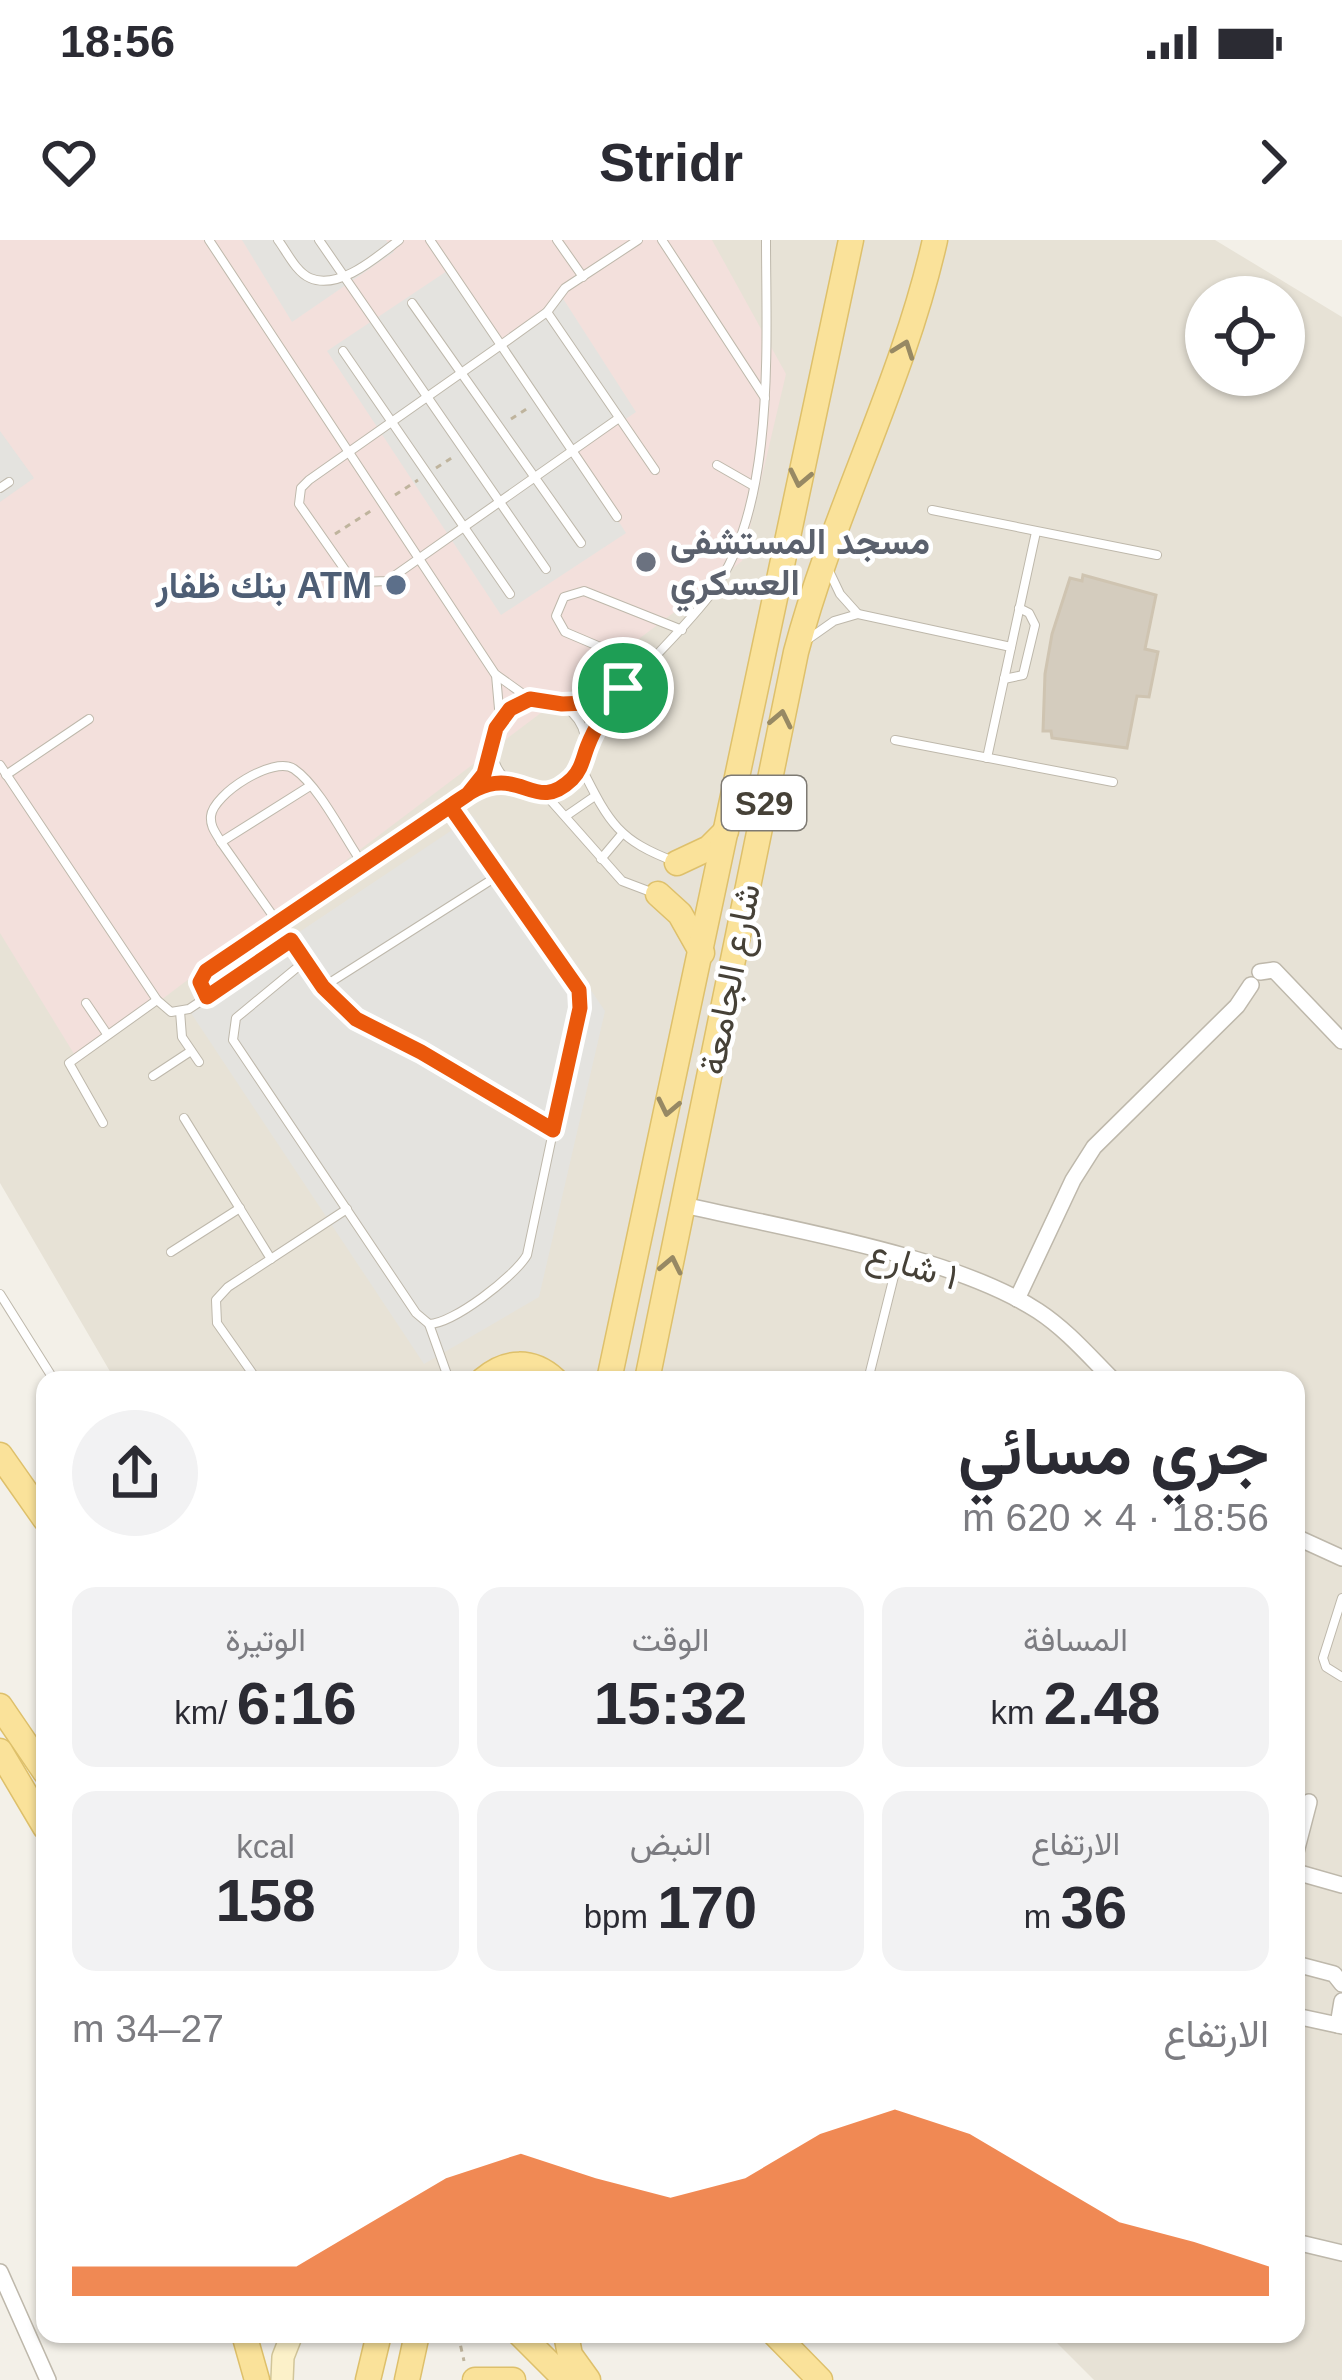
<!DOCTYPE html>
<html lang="ar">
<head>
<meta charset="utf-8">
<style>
  body { margin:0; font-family:Arial,Vazirmatn,sans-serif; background:#f2f2f3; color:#2b2b33; direction:rtl; height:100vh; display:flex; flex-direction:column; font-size:45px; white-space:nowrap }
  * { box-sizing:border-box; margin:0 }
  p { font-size:39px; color:#7c7c81 }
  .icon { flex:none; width:66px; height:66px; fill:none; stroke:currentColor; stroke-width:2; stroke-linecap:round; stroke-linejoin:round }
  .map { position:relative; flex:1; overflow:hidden; direction:ltr }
  .sheet { position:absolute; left:36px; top:1131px; width:1269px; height:972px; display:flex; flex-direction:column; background:#fff; border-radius:24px; box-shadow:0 3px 9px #0004; direction:rtl }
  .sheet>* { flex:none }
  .fabs { position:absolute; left:1185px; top:36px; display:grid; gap:24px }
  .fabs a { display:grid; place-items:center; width:120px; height:120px; border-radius:50%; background:#fff; box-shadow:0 3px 9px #0004; font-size:60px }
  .pin { position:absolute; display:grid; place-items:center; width:102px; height:102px; color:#fff; margin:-51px; border:6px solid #fff; border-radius:50%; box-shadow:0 3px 12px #0007 }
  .round { display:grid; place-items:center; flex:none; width:126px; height:126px; border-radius:63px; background:#f2f2f3 }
  .overview { display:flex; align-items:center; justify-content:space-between; height:204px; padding:0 36px }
  h1 { font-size:66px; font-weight:700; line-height:90px }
  .stats { display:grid; grid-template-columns:repeat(3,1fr); gap:18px; height:204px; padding:12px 36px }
  .stats div { display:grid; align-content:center; border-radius:24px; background:#f2f2f3; text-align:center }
  .stats b { font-size:60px; font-weight:700 }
  .stats small { font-size:33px; font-weight:400 }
  .stats p { font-size:33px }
  .chart { height:336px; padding:24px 36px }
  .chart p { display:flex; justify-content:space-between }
  .chart svg { width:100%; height:216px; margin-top:12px; fill:#ea580c; opacity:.7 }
  .status { display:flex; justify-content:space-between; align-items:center; height:84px; padding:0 60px; background:#fff; direction:ltr }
  .status svg { height:33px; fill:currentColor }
  header { display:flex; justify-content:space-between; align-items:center; height:156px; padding:0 36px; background:#fff; font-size:54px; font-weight:700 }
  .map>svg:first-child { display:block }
  .residential { fill:#e7e2d6; fill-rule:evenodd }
  .medical { fill:#f3e0dc }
  .parking { fill:#e4e3df }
  .building { fill:#d4ccbe; stroke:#cfc4b1; stroke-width:3 }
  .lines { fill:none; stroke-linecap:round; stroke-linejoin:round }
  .lane-casing { stroke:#beb8ab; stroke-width:10 }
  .street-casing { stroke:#beb8ab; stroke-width:18 }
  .secondary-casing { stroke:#d1c599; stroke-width:24 }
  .primary-casing { stroke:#dec06b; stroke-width:27 }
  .path { stroke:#bfb49d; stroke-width:3; stroke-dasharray:6 6; stroke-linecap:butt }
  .lane { stroke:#fff; stroke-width:8 }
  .street { stroke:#fff; stroke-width:15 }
  .secondary { stroke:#fcf1c9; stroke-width:21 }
  .primary { stroke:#fae29a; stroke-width:24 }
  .oneway { stroke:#978964 }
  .route-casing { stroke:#fff; stroke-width:24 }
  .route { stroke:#ea580c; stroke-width:15 }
  .worship-dot { fill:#6b7280; stroke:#fff; stroke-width:4.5 }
  .service-dot { fill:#5c6f8a; stroke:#fff; stroke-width:4.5 }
  .labels { text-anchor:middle; stroke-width:9; stroke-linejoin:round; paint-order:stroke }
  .shield { fill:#fff; stroke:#7e7a73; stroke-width:3 }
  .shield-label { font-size:33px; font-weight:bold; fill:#464137 }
  .worship-label { font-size:36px; font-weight:bold; fill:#5b616d; stroke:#fff; text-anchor:start }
  .service-label { font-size:36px; font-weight:bold; fill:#4e5e75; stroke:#fff; text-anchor:end }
  .street-label { font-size:36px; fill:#464137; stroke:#fff }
</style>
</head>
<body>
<div class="status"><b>18:56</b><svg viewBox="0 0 49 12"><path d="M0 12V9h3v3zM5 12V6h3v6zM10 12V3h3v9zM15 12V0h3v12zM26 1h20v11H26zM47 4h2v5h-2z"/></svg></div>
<header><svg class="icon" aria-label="forward" viewBox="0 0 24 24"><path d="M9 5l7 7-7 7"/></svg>Stridr<svg class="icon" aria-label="heart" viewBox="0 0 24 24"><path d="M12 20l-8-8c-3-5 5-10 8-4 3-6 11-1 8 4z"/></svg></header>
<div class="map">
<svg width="1342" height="2140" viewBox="0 0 1342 2140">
  <rect width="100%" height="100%" fill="#f3f0e8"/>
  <path class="residential" d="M0,0H1215L1342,77V2140H1094L1048,2094H1296V1140H115L0,943ZM1206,57H1284V135H1206Z"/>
  <path class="medical" d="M0,0H712L786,134L742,321L79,822L0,693Z"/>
  <g class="parking">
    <path d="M242,0H386L394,12L292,82Z"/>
    <path d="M453,27L504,102L562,57L636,172L575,213L626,293L501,375L327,111Z"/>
    <path d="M0,191L34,238L0,262Z"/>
    <path d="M473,576L605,771L539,1057L424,1124L187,767Z"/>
  </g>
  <path class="building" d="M1083,335L1156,355L1145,409L1158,412L1149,457L1137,456L1127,508L1052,498L1051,491H1043L1045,434L1052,394L1070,338L1082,341Z"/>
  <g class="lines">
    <defs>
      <g id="lane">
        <path d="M209,0L495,434L530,459"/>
        <path d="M278,0C287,12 296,32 310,38C339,51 378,16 399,0"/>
        <path d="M319,0L546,329"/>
        <path d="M430,0L617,277"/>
        <path d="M557,0L583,37"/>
        <path d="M662,0L765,158"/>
        <path d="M412,63L581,303"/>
        <path d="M547,72L655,230"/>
        <path d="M343,111L510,354"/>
        <path d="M619,178L387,341L361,342L350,337L299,264L301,248L309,240L501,105L547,72L565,48L638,0"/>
        <path d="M717,225L752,245"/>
        <path d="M0,248L9,242"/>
        <path d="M932,270L1157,315"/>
        <path d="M829,331L840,354L857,373"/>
        <path d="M807,400L834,381L858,374L1011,407"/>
        <path d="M645,426L565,392L556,376L564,357L584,351L682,390"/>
        <path d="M496,435L500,480"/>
        <path d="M1004,439L1023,435L1035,385L1029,373L1019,368"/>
        <circle cx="539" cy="506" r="47"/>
        <path d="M562,464L587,462L616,452"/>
        <path d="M895,500L1113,542"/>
        <path d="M586,508C617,445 672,406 713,351C776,266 766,102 766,0"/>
        <path d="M987,518L1036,292"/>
        <path d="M0,525L157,760L171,772L189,769L291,701"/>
        <path d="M581,527C609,582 617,600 676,622"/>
        <path d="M6,535L89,479"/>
        <path d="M473,548L491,514"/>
        <path d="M545,554L622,641L651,652"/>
        <path d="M566,576L595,556"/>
        <path d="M221,602L310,546"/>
        <path d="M601,619L622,594"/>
        <path d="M362,623C344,597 319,546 294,529C274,515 213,554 211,576C210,587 216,593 221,602L323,747L347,773L553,890"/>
        <path d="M305,721L236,778L233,800L416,1073L429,1084C453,1084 515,1036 527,1015L581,759L579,750L450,566"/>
        <path d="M323,747L499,635"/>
        <path d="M207,757L200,742L202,735L468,554L495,543H510"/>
        <path d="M86,763L107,794"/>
        <path d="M180,771L182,797L199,822"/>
        <path d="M153,836L191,811"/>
        <path d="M184,878L271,1019"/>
        <path d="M103,883L69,823L157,760"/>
        <path d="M171,1012L240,968"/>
        <path d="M0,1054L54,1140"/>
        <path d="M429,1084L449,1140"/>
        <path d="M257,1140L217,1083L216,1060L228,1047L347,969"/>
        <path d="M868,1140L899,1016"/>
        <path d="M1342,1358L1323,1418L1326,1427L1342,1437"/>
      </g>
      <g id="street">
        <path d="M1260,732L1274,730L1342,801"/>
        <path d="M684,965C786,989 952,1015 1038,1071C1067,1090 1089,1116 1113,1140"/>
        <path d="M1017,1059L1073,940L1094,907L1237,766L1251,745"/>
        <path d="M1296,1297L1342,1318"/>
        <path d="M1296,1612L1309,1562"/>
        <path d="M1296,1632L1342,1645"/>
        <path d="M1296,1724L1334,1734L1342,1744"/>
        <path d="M1296,1776L1342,1786"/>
        <path d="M1338,1785L1342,1761"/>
        <path d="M1296,2002L1342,2013"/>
        <path d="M0,2032L48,2140"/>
      </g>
      <path id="secondary" d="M282,2140L283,2117L292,2094"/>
      <g id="primary">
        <path d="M677,623L709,608L726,591"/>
        <path d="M658,654L680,674L702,713"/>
        <path d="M483,1140C506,1120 532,1119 555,1140"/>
        <path d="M609,1140L851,0"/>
        <path d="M647,1140L796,412C833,272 903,142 935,0"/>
        <path d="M0,1215L45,1279"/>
        <path d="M0,1466L45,1532"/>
        <path d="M0,1511L45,1587"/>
        <path d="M244,2094L257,2140"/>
        <path d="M520,2094L566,2140"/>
        <path d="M566,2094L570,2115L588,2140"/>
        <path d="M775,2094L820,2140"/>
        <path d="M368,2140L379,2094"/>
        <path d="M407,2140L417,2094"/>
        <path d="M475,2140H513"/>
      </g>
    </defs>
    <use href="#lane" class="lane-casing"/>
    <use href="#street" class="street-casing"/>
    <use href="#secondary" class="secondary-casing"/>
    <use href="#primary" class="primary-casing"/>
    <g class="path">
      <path d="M511,179L528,168"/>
      <path d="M436,228L453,217"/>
      <path d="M395,255L418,240"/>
      <path d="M335,294L372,270"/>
      <path d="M458,2094L464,2121"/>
    </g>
    <use href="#lane" class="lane"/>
    <use href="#street" class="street"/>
    <use href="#secondary" class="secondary"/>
    <use href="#primary" class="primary"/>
  </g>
  <defs><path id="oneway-chevron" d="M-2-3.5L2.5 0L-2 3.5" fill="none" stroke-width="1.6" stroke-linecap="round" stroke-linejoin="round" transform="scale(3)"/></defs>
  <g class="oneway">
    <use href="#oneway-chevron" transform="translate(904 109) rotate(-70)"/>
    <use href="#oneway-chevron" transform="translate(800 238) rotate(102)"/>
    <use href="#oneway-chevron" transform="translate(781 479) rotate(-78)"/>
    <use href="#oneway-chevron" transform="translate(668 867) rotate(102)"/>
    <use href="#oneway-chevron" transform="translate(671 1025) rotate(-78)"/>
  </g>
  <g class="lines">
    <defs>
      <path id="route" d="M623,448L587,463L562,464L530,459L510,469L496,488L484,534L468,554L206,731L200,742L207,757L291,700L323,747L356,779L421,812L553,890L580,768L579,750L450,566C466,555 481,543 501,543C529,543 543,567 572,539C582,529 583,517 588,505C596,484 610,466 623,448"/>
    </defs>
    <use href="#route" class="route-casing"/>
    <use href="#route" class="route"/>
  </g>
  <circle class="worship-dot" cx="646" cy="322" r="12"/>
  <circle class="service-dot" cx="396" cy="345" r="12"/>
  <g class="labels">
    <rect class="shield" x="722" y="536" width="84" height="54" rx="9"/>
    <g class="shield-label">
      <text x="764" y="575">S29</text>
    </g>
    <g class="worship-label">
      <text x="670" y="314">مسجد المستشفى<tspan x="670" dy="41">العسكري</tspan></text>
    </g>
    <g class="service-label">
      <text x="372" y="358">بنك ظفار ATM</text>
    </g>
    <g class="street-label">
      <text transform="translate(729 739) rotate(-79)" y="13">شارع الجامعة</text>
      <text transform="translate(913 1024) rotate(17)" y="13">١ شارع</text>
    </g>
  </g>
</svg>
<div class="fabs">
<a><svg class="icon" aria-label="locate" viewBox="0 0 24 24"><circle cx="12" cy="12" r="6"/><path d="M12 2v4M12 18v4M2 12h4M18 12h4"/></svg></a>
</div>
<div class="pin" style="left:623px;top:448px;background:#1e9e55"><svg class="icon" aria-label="arrive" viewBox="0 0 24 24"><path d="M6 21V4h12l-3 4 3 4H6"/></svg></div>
<section class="sheet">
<div class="overview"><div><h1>جري مسائي</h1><p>18:56 · 4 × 620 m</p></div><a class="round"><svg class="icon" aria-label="share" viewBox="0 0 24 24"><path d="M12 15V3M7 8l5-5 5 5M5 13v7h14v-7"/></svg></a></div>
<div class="stats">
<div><p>المسافة</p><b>2.48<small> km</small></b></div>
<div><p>الوقت</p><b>15:32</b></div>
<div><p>الوتيرة</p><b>6:16<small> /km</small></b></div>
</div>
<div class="stats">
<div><p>الارتفاع</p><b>36<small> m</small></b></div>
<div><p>النبض</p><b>170<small> bpm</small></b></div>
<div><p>kcal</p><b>158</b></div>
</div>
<div class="chart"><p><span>الارتفاع</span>27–34 m</p>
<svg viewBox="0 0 160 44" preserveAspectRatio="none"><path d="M0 44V38L10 38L20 38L30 38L40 29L50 20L60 15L70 20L80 24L90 20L100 11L110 6L120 11L130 20L140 29L150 33L160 38V44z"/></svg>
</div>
</section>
</div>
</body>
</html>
